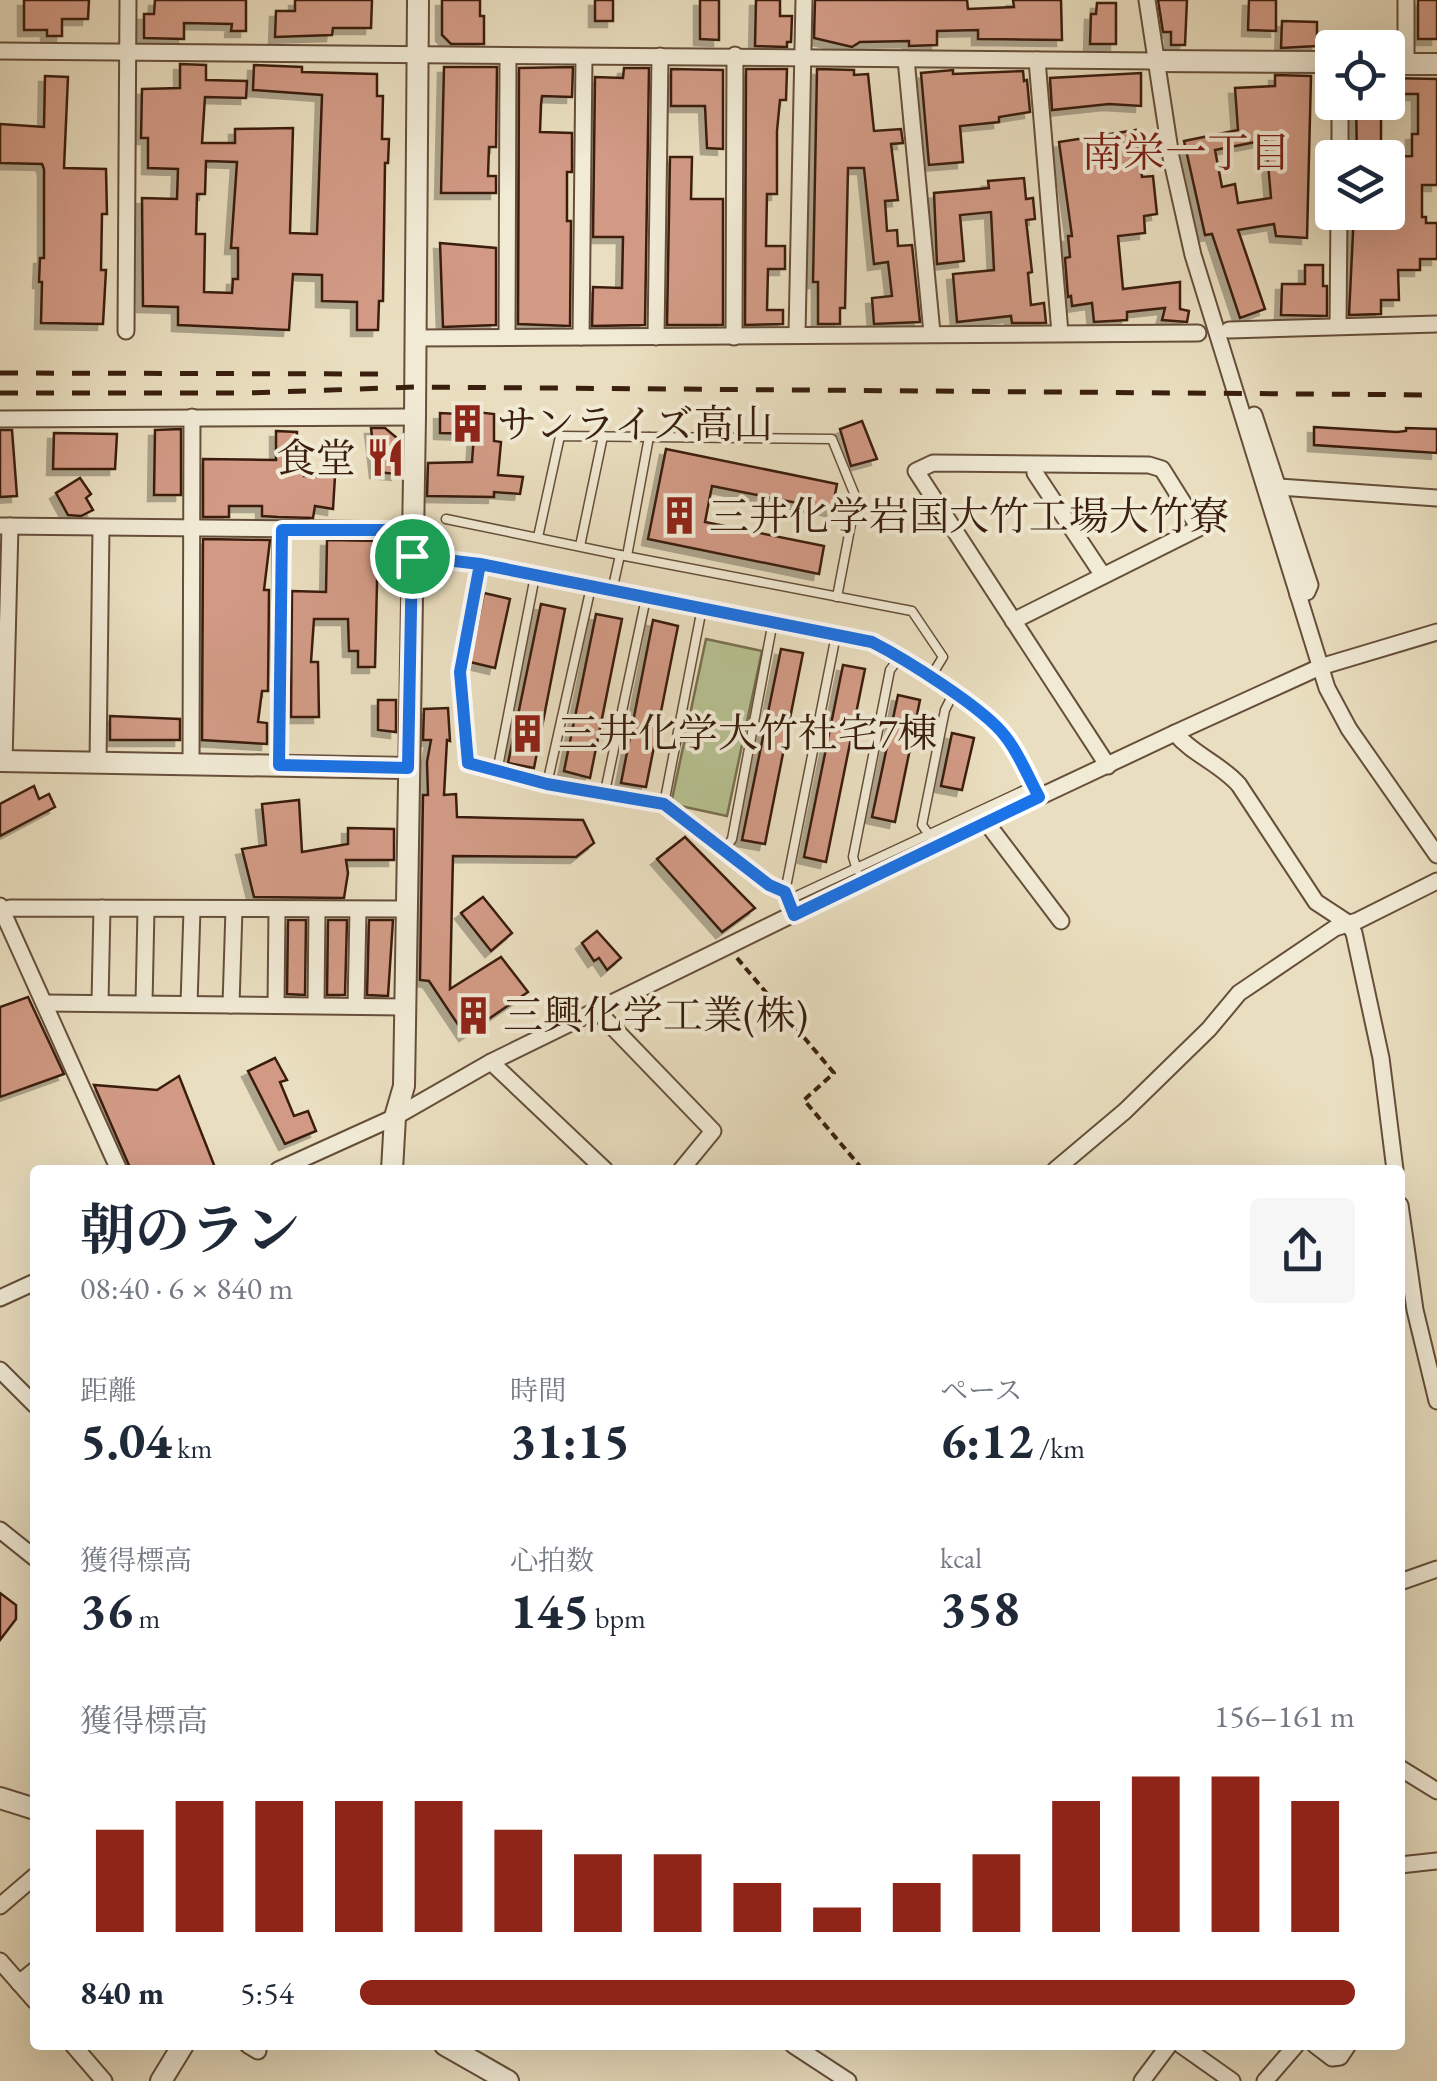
<!DOCTYPE html>
<html lang="ja">
<head>
<meta charset="utf-8">
<style>
  body { margin:0; font-family:"EB Garamond","Noto Serif JP",serif; background:#f6f6f7; color:#1f2937; height:100vh; display:flex; flex-direction:column; font-size:38px; white-space:nowrap }
  * { box-sizing:border-box; margin:0 }
  p { font-size:32px; color:#747a83 }
  .icon { flex:none; width:55px; height:55px; fill:none; stroke:currentColor; stroke-width:2; stroke-linecap:round; stroke-linejoin:round }
  .map { position:relative; flex:1; overflow:hidden }
  .panel { position:absolute; left:30px; top:1165px; width:1375px; height:885px; display:flex; flex-direction:column; background:#fff; border-radius:10px; box-shadow:0 10px 40px #0002 }
  .panel>* { flex:none }
  .controls { position:absolute; left:1315px; top:30px; display:grid; gap:20px }
  .controls a { display:grid; place-items:center; width:90px; height:90px; border-radius:10px; background:#fff; box-shadow:0 10px 40px #0002; font-size:50px }
  .pin { position:absolute; display:grid; place-items:center; width:85px; height:85px; color:#fff; margin:-42px; border:5px solid #fff; border-radius:50%; box-shadow:0 2px 10px #0007 }
  .round { display:grid; place-items:center; flex:none; width:105px; height:105px; border-radius:10px; background:#f6f6f7 }
  .head { display:flex; align-items:center; justify-content:space-between; height:170px; padding:0 50px }
  h1 { font-size:55px; font-weight:700; line-height:75px }
  .stats { display:grid; grid-template-columns:repeat(3,1fr); gap:15px; height:170px; padding:10px 50px }
  .stats div { display:grid; align-content:center }
  .stats b { font-size:50px; font-weight:700 }
  .stats small { font-size:28px; font-weight:400 }
  .stats p { font-size:28px }
  .chart { height:280px; padding:20px 50px }
  .chart p { display:flex; justify-content:space-between }
  .chart svg { width:100%; height:180px; margin-top:10px; stroke:#8f2418; stroke-width:6 }
  ul { padding:0 50px; list-style:none; font-size:32px }
  li { display:grid; grid-template-columns:160px 120px 1fr; align-items:center; height:75px }
  li i { height:25px; border-radius:12px; background:#8f2418 }
  .map>svg:first-child { display:block }
  .green { fill:#b7c191; stroke:#787050; stroke-width:2.5 }
  .building { fill:#d29a85; stroke:#3a1f0e; stroke-width:2.5; fill-rule:evenodd; filter:url(#shadow) }
  .lines { fill:none; stroke-linecap:round; stroke-linejoin:round }
  .service-casing { stroke:#664f3a; stroke-width:11 }
  .minor-casing { stroke:#664f3a; stroke-width:19 }
  .tertiary-casing { stroke:#664f3a; stroke-width:24 }
  .path { stroke:#3a1f0e; stroke-width:4; stroke-dasharray:8 5; stroke-linecap:butt }
  .service { stroke:#f1ead5; stroke-width:8 }
  .minor { stroke:#f1ead5; stroke-width:15 }
  .tertiary { stroke:#f1ead5; stroke-width:20 }
  .rail { stroke:#3a1f0e; stroke-width:5; stroke-dasharray:18 18; stroke-linecap:butt }
  .route-casing { stroke:#fff; stroke-width:20 }
  .route { stroke:#1a73e8; stroke-width:12 }
  .labels { text-anchor:middle; stroke-width:8; stroke-linejoin:round; paint-order:stroke }
  .poi-label { font-size:40px; fill:#3a1f0e; stroke:#f1ead5; text-anchor:start }
  .neighbourhood-label { font-size:42px; fill:#7a1f14; stroke:#f1ead5 }
</style>
</head>
<body>
<div class="map">
<svg width="1437" height="2081" viewBox="0 0 1437 2081">
  <defs>
    <filter id="shadow"><feDropShadow dx="-6" dy="6" stdDeviation="0" flood-color="#0004"/></filter>
  </defs>
  <rect width="100%" height="100%" fill="#e9debf"/>
  <filter id="stains"><feTurbulence type="fractalNoise" baseFrequency=".002" numOctaves="4"/><feColorMatrix values="0 0 0 0 .2 0 0 0 0 .09 0 0 0 0 .02 0 0 0 .5 -.17"/></filter>
  <radialGradient id="worn" r=".72"><stop offset=".6" stop-color="#630" stop-opacity="0"/><stop offset="1" stop-color="#630" stop-opacity=".3"/></radialGradient>
  <path class="green" d="M706,639L762,651L727,816L671,804Z"/>
  <g class="building">
    <path d="M24,0H89L88,19H62V36H47V30H24Z"/>
    <path d="M155,0H246V31H231L232,24L184,23V39L144,38V14H154Z"/>
    <path d="M295,0H372L371,28H333L332,35L275,37L276,11H295Z"/>
    <path d="M442,0H480V16H484V44H451L442,35Z"/>
    <rect x="595" y="0" width="18" height="21"/>
    <path d="M700,0H719V40L700,39Z"/>
    <path d="M756,0H780V16H792L791,42H787V47L755,46Z"/>
    <path d="M815,0H967L968,9L1014,7L1013,0H1061L1062,40L978,39V30L937,31V45L909,46V41L860,42L852,47L814,38Z"/>
    <path d="M1158,0H1187L1185,45H1171V32H1163Z"/>
    <path d="M1249,0H1276V31L1248,30Z"/>
    <rect x="1418" y="0" width="19" height="39"/>
    <path d="M1097,3H1116V44H1090L1091,14H1096Z"/>
    <path d="M1282,21L1317,22V46L1281,48Z"/>
    <path d="M180,64L206,65V80L247,81L246,98L205,97L202,143H235V129L293,128L290,233L317,234L322,95L253,90L254,65L302,67V72L377,74V96H383L382,139H389L388,163H385L383,301H379L378,330H357V302L322,301V275L293,274L289,330L178,325V307L143,306L142,198L177,199L178,169L148,168V138H141L142,89L180,88ZM206,161L237,162L231,248H238V279H233L232,293L204,292L205,234H196L197,194H205Z"/>
    <path d="M444,67H497L496,147H489L488,176H496V193H441Z"/>
    <path d="M573,67L572,97L542,96L541,105L540,132L572,133V172H567V221H571L570,326L518,324L519,68Z"/>
    <path d="M624,68H649L645,325L592,326L593,287L622,288L623,237H593L595,77L623,78Z"/>
    <path d="M671,69L723,70V149L707,148L705,106H671Z"/>
    <path d="M746,69H787L786,100H780L777,131V194H767L766,246H785V269H768L767,310H783V324L745,325Z"/>
    <path d="M817,69L854,70V75L868,74L874,131L901,129L903,143L891,144L898,200L885,201L887,231L897,230L898,246L912,245L920,322L874,324L872,298L892,296L888,262L874,264L864,168H848L845,308H840V324H818V282H813Z"/>
    <path d="M953,70V74L1023,71L1024,81L1027,80L1030,112L999,117V122L960,126L963,162L929,165L921,73Z"/>
    <path d="M1141,73V106L1109,104L1052,110L1050,78Z"/>
    <path d="M1275,75L1311,76L1307,238L1276,236L1274,224L1238,230L1265,309L1240,318L1212,234L1205,235L1184,141L1238,130L1235,88L1275,86ZM1266,140L1271,198L1238,203L1235,184L1222,187L1215,150Z"/>
    <path d="M45,76L68,77L64,168L106,169L107,214H102L101,270H106L103,324L41,323L42,282H39L40,258H44V169L42,164L0,163V124L44,127Z"/>
    <path d="M1388,78L1437,79V185H1422V217H1426V223H1437V259H1420V270H1398L1399,300H1381V314L1349,315L1354,212H1388V157L1412,156V134H1418V94H1388Z"/>
    <path d="M1356,102H1381V158H1357Z"/>
    <path d="M1136,130L1142,177L1153,176L1157,214L1144,216L1145,233L1118,236L1123,289L1180,282V309L1189,311L1187,322L1162,320L1165,308L1127,312V320L1094,322L1092,303L1072,306L1071,296L1068,297L1065,258L1070,257L1068,236H1072L1059,142Z"/>
    <path d="M670,157H692L691,199H723V325H667Z"/>
    <path d="M1024,178L1026,199L1033,198L1035,219L1026,220L1032,272L1028,273L1031,305L1044,303L1046,323H1012L1011,316L957,322L953,274L994,270L991,212L960,215L964,261L937,264L934,193L989,188L988,181Z"/>
    <path d="M440,243L496,248V325L443,327Z"/>
    <path d="M1305,265H1323V286H1327V316L1281,315L1282,284H1305Z"/>
    <path d="M459,410L494,414V441L501,442L498,475L523,477L520,494L494,492V497L427,496L428,463L472,462L474,434L440,433V413L459,414Z"/>
    <path d="M862,421L877,459L851,466L840,429Z"/>
    <path d="M1314,427L1397,432L1406,431V428L1437,429V453L1314,445Z"/>
    <path d="M371,428H385L397,438V474L376,472Z"/>
    <path d="M181,429V495H154L155,430Z"/>
    <path d="M0,430H12L17,496L0,497Z"/>
    <path d="M276,431L297,432L296,462H304V476H335L333,509L315,506L313,518L278,517L262,516V506H229V517H203V459L276,460Z"/>
    <path d="M54,433L117,434L115,469H53Z"/>
    <path d="M666,449L837,484L832,510L712,486L705,522L824,546L819,574L648,539Z"/>
    <path d="M80,478L91,494L86,498L93,510L81,516L68,515L56,493Z"/>
    <path d="M203,539L270,540L264,590H269L268,691H262L258,722L267,723V744L202,740Z"/>
    <path d="M327,540L378,541L375,667H358V651H349L348,619H314L311,662H318L319,717H291L292,591L326,592Z"/>
    <path d="M484,593L510,599L495,668L470,662Z"/>
    <path d="M541,604L565,609L534,768L508,763Z"/>
    <path d="M596,614L622,619L590,778L564,771Z"/>
    <path d="M653,620L678,626L646,787L621,783Z"/>
    <path d="M781,649L803,653L765,844L742,840Z"/>
    <path d="M843,665L865,669L826,862L804,857Z"/>
    <path d="M898,695L920,700L895,822L872,817Z"/>
    <path d="M378,700H396V732L378,730Z"/>
    <path d="M448,708L450,741L447,740L444,795L456,794L457,817L583,820L594,843L576,857L453,856L450,989L501,957L528,992L465,1035L429,981L420,980L423,795H428L427,762L431,740H423L424,709Z"/>
    <path d="M110,716L180,719V740H110Z"/>
    <path d="M952,733L974,738L962,790L941,786Z"/>
    <path d="M34,786L39,799L49,794L55,807L0,836V804Z"/>
    <path d="M299,800L302,852L348,844V828L394,829V860H346L348,873L344,898L254,897L242,849L266,845L262,804Z"/>
    <path d="M685,837L755,908L722,932L657,859Z"/>
    <path d="M483,897L512,933L491,951L461,913Z"/>
    <path d="M288,920H306L305,995L287,994Z"/>
    <path d="M328,920H347L345,995H327Z"/>
    <path d="M369,920H393L388,996L367,995Z"/>
    <path d="M597,931L621,958L607,970L599,958L594,961L582,943Z"/>
    <path d="M28,997L64,1074L0,1097V1007Z"/>
    <path d="M275,1058L287,1080L280,1082L294,1116L308,1111L316,1131L285,1144L248,1071Z"/>
    <path d="M179,1076L216,1170H131L94,1085L157,1090Z"/>
    <path d="M0,1593L16,1605V1619L0,1640Z"/>
  </g>
  <g class="lines">
    <defs>
      <g id="service">
        <path d="M446,519L620,555"/>
        <path d="M538,537L560,436L832,439L856,498L837,597"/>
        <path d="M580,546L603,436"/>
        <path d="M413,556L480,565L872,643C905,659 984,708 1005,736C1019,753 1028,777 1039,797"/>
        <path d="M627,556L649,437"/>
        <path d="M480,565L459,672L468,763L547,784L664,804L769,885L785,892L794,915"/>
        <path d="M612,591L620,555L912,611L943,657L930,678"/>
        <path d="M497,772L535,576"/>
        <path d="M547,784L591,587"/>
        <path d="M604,796L646,598"/>
        <path d="M664,804L702,608"/>
        <path d="M930,836L922,825L945,710L953,694"/>
        <path d="M725,849L732,839L773,621"/>
        <path d="M857,870L853,857L890,670L900,657"/>
        <path d="M785,892L836,635"/>
        <path d="M788,900L1033,786"/>
      </g>
      <g id="minor">
        <path d="M1147,0L1171,157L1193,255L1327,688L1349,729L1437,855"/>
        <path d="M0,51L1156,61"/>
        <path d="M906,59L932,333"/>
        <path d="M1037,60L1060,333"/>
        <path d="M1406,64V0"/>
        <path d="M1340,158V102"/>
        <path d="M1338,326L1339,212"/>
        <path d="M1229,330L1437,324"/>
        <path d="M126,331L128,0"/>
        <path d="M797,334L804,0"/>
        <path d="M507,337L508,56"/>
        <path d="M581,337L584,57"/>
        <path d="M656,337L660,56"/>
        <path d="M734,337L735,55"/>
        <path d="M415,338L1198,333"/>
        <path d="M1254,415L1310,585L1307,592L1298,595"/>
        <path d="M0,419L415,417"/>
        <path d="M1035,465V473L1102,574"/>
        <path d="M1279,487L1437,498"/>
        <path d="M0,526L412,530"/>
        <path d="M1013,621L1199,528L1162,469L1149,465L933,463L916,471L1108,766"/>
        <path d="M1175,733C1192,754 1221,764 1239,785L1316,902L1348,923L1354,933L1381,1058L1395,1170"/>
        <path d="M4,761L10,526"/>
        <path d="M98,762L101,528"/>
        <path d="M191,763L192,417"/>
        <path d="M279,765L281,531"/>
        <path d="M986,822L1061,921"/>
        <path d="M0,906L119,1170"/>
        <path d="M2,911L10,908L405,909"/>
        <path d="M100,1002L102,908"/>
        <path d="M44,1003L404,1007"/>
        <path d="M144,1003L146,909"/>
        <path d="M189,1004L192,910"/>
        <path d="M231,1005L234,909"/>
        <path d="M276,1005L277,910"/>
        <path d="M316,1005L317,910"/>
        <path d="M356,1006L358,911"/>
        <path d="M599,1009L603,1017L713,1131L681,1170"/>
        <path d="M491,1062L605,1170"/>
        <path d="M278,1170L395,1117L491,1062L867,878L1175,733L1320,667L1437,632"/>
        <path d="M1055,1170L1125,1111L1209,1029L1239,993L1335,928L1357,921L1437,881"/>
        <path d="M1400,1205L1415,1310L1437,1401"/>
        <path d="M0,1298L35,1282"/>
        <path d="M0,1370L35,1405"/>
        <path d="M0,1530L35,1558"/>
        <path d="M1400,1582L1437,1569"/>
        <path d="M1400,1768L1437,1791"/>
        <path d="M1400,1865L1437,1861"/>
        <path d="M0,1906L35,1876"/>
        <path d="M0,1961L35,2001"/>
        <path d="M19,1983L35,1970"/>
        <path d="M73,2045L104,2081"/>
        <path d="M248,2045L258,2051"/>
        <path d="M793,2045L848,2081"/>
        <path d="M1181,2045L1232,2081"/>
        <path d="M1315,2045L1332,2058L1340,2057L1348,2045"/>
        <path d="M1142,2081L1169,2045"/>
        <path d="M1265,2081L1296,2045"/>
      </g>
      <g id="tertiary">
        <path d="M1156,61L1332,62"/>
        <path d="M1388,64H1437"/>
        <path d="M0,761L407,768"/>
        <path d="M392,1170L395,1117L404,1086L415,417L418,0"/>
        <path d="M0,1798L35,1809"/>
        <path d="M445,2045L508,2081"/>
        <path d="M161,2081L183,2045"/>
      </g>
    </defs>
    <use href="#service" class="service-casing"/>
    <use href="#minor" class="minor-casing"/>
    <use href="#tertiary" class="tertiary-casing"/>
    <path class="path" d="M737,958L834,1073L804,1100L863,1170"/>
    <use href="#service" class="service"/>
    <use href="#minor" class="minor"/>
    <use href="#tertiary" class="tertiary"/>
    <g class="rail">
      <path d="M0,373L390,374"/>
      <path d="M0,393H248L415,387L1437,395"/>
    </g>
  </g>
  <g class="lines">
    <defs>
      <path id="route" d="M412,556L408,768L279,765L282,530H412V556L480,564L872,642C905,659 984,708 1005,736C1019,753 1028,777 1039,797L794,915L785,892L769,885L664,804L547,784L468,763L460,672L480,564L412,556"/>
    </defs>
    <use href="#route" class="route-casing"/>
    <use href="#route" class="route"/>
  </g>
  <defs>
    <symbol id="building-bare" viewBox="-9 -9 18 18"><path d="M-4-6H4V6H1V3H-1V6H-4ZM-2.5-4.3h1.7v1.8h-1.7ZM.8-4.3h1.7v1.8H.8ZM-2.5-1h1.7V.8h-1.7ZM.8-1h1.7V.8H.8Z" fill="#8f2418" stroke="#f1ead5" stroke-width="2.5" paint-order="stroke"/></symbol>
    <symbol id="restaurant-bare" viewBox="-9 -9 18 18"><path d="M-5-6h1v4h1v-4h1v4h1v-4h1v5L-1.5 .5V6h-2V.5L-5-1ZM5-6V6H3V1.5H1.5Q1.5-4 5-6Z" fill="#8f2418" stroke="#f1ead5" stroke-width="2.5" paint-order="stroke"/></symbol>
  </defs>
  <g fill-rule="evenodd">
    <use href="#building-bare" x="440" y="396" width="55" height="55"/>
    <use href="#restaurant-bare" x="358" y="430" width="55" height="55"/>
    <use href="#building-bare" x="652" y="488" width="55" height="55"/>
    <use href="#building-bare" x="500" y="706" width="55" height="55"/>
    <use href="#building-bare" x="446" y="988" width="55" height="55"/>
  </g>
  <g class="labels">
    <g class="poi-label">
      <text x="497" y="438">サンライズ高山</text>
      <text x="356" y="472" text-anchor="end">食堂</text>
      <text x="709" y="530">三井化学岩国大竹工場大竹寮</text>
      <text x="558" y="747">三井化学大竹社宅7棟</text>
      <text x="503" y="1029">三興化学工業(株)</text>
    </g>
    <g class="neighbourhood-label">
      <text x="1186" y="167">南栄一丁目</text>
    </g>
  </g>
  <rect width="100%" height="100%" filter="url(#stains)"/>
  <rect width="100%" height="100%" fill="url(#worn)"/>
</svg>
<div class="controls">
<a><svg class="icon" aria-label="locate" viewBox="0 0 24 24"><circle cx="12" cy="12" r="6"/><path d="M12 2v4M12 18v4M2 12h4M18 12h4"/></svg></a>
<a><svg class="icon" aria-label="layers" viewBox="0 0 24 24"><path d="M12 4l9 5-9 5-9-5zM3 14l9 5 9-5"/></svg></a>
</div>
<div class="pin" style="left:412px;top:556px;background:#1e9e55"><svg class="icon" aria-label="arrive" viewBox="0 0 24 24"><path d="M6 21V4h12l-3 4 3 4H6"/></svg></div>
<section class="panel">
<div class="head"><div><h1>朝のラン</h1><p>08:40 · 6 × 840 m</p></div><a class="round"><svg class="icon" aria-label="share" viewBox="0 0 24 24"><path d="M12 15V3M7 8l5-5 5 5M5 13v7h14v-7"/></svg></a></div>
<div class="stats">
<div><p>距離</p><b>5.04<small> km</small></b></div>
<div><p>時間</p><b>31:15</b></div>
<div><p>ペース</p><b>6:12<small> /km</small></b></div>
</div>
<div class="stats">
<div><p>獲得標高</p><b>36<small> m</small></b></div>
<div><p>心拍数</p><b>145<small> bpm</small></b></div>
<div><p>kcal</p><b>358</b></div>
</div>
<div class="chart"><p><span>獲得標高</span>156–161 m</p>
<svg viewBox="0 0 160 44" preserveAspectRatio="none"><path d="M5 44V19M15 44V12M25 44V12M35 44V12M45 44V12M55 44V19M65 44V25M75 44V25M85 44V32M95 44V38M105 44V32M115 44V25M125 44V12M135 44V6M145 44V6M155 44V12"/></svg>
</div>
<ul>
<li><b>840 m</b>5:54<i style="width:100%"></i></li>
</ul>
</section>
</div>
</body>
</html>
